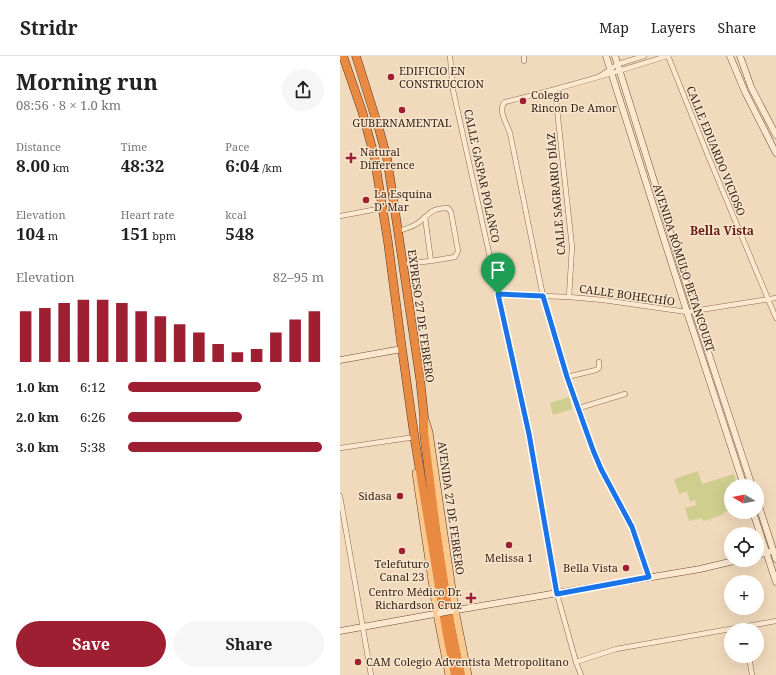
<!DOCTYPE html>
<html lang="en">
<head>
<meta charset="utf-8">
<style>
  body { margin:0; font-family:"Noto Serif",serif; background:#f6f6f6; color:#222; height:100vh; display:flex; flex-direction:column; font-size:15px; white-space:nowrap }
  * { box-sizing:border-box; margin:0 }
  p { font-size:13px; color:#767676 }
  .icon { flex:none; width:22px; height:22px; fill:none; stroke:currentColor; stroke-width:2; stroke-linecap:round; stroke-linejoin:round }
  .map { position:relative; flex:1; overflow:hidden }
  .panel { display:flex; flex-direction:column; background:#fff; width:340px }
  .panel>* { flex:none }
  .needle { width:26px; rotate:280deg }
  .tools { position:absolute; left:384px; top:423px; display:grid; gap:8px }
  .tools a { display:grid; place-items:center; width:40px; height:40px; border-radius:50%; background:#fff; box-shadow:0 4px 16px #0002; font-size:20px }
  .pin { position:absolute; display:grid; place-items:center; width:34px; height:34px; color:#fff; margin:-41px -17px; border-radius:50% 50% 50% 0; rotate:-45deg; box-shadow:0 0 4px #0007 }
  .pin .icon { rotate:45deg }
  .round { display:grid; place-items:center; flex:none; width:42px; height:42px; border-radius:21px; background:#f6f6f6 }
  .summary { display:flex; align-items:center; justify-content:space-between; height:68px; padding:0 16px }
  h1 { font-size:22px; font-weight:700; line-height:30px }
  .stats { display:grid; grid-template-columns:repeat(3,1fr); gap:6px; height:68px; padding:4px 16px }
  .stats div { display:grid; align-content:center }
  .stats b { font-size:17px; font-weight:700 }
  .stats small { font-size:11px; font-weight:400 }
  .stats p { font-size:11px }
  .chart { height:112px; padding:8px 16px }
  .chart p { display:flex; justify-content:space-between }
  .chart svg { width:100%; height:72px; margin-top:4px; stroke:#9d1f31; stroke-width:6 }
  .cta { display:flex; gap:8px; margin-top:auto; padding:8px 16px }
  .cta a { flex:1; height:46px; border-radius:24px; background:#9d1f31; color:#fff; font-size:16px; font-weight:700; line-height:46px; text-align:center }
  .cta a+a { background:#f6f6f6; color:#222 }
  ul { padding:0 16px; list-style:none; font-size:13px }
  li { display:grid; grid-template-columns:64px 48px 1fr; align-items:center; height:30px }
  li i { height:10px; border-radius:5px; background:#9d1f31 }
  header { display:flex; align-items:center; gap:24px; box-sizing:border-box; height:56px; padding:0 20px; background:#fff; border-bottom:1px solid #e0e0e0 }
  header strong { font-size:19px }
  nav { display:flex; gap:22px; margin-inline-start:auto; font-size:14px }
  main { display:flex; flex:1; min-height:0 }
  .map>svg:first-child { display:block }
  .green { fill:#d0ce8f }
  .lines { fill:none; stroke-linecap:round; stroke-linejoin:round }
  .street-casing { stroke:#8a6954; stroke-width:5.5 }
  .secondary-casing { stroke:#6b4a37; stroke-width:7 }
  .primary-casing { stroke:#573829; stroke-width:8 }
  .highway-casing { stroke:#573829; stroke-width:9 }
  .street { stroke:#fce8cf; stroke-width:4.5 }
  .secondary { stroke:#fce8cf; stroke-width:6 }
  .primary { stroke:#f9c98f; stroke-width:7 }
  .highway { stroke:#e98a43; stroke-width:8 }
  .secondary-bridge-casing { stroke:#6b4a37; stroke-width:7; stroke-linecap:butt }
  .secondary-bridge { stroke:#fce8cf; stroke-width:6 }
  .route-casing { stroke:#fff; stroke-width:8 }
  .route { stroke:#1a73e8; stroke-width:5 }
  .poi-dot { fill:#9d1f31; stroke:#f8e5cc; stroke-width:1.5 }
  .labels { text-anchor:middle; stroke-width:3; stroke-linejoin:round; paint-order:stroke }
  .poi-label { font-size:11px; fill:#38241a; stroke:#f8e5cc; text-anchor:start }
  .street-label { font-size:11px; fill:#38241a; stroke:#f8e5cc }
  .neighbourhood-label { font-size:12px; font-weight:bold; fill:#681c16; stroke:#f8e5cc }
</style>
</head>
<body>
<header>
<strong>Stridr</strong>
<nav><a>Map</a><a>Layers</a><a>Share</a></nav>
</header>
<main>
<section class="panel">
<div class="summary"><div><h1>Morning run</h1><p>08:56 · 8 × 1.0 km</p></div><a class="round"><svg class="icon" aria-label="share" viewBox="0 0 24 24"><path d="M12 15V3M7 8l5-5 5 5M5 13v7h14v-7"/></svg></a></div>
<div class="stats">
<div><p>Distance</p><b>8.00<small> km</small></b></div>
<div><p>Time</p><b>48:32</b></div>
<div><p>Pace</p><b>6:04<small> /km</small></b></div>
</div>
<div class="stats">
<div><p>Elevation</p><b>104<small> m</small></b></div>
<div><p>Heart rate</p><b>151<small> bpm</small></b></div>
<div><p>kcal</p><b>548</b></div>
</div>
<div class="chart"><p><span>Elevation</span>82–95 m</p>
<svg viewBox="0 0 160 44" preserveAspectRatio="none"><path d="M5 44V13M15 44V11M25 44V8M35 44V6M45 44V6M55 44V8M65 44V13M75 44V16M85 44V21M95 44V26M105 44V33M115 44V38M125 44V36M135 44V26M145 44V18M155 44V13"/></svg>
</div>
<ul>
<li><b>1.0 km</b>6:12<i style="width:68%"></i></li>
<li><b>2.0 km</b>6:26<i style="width:58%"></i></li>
<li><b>3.0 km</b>5:38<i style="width:99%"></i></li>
</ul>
<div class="cta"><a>Save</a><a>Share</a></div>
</section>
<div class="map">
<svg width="436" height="619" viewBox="0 0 436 619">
  <rect width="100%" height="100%" fill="#f1dabc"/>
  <g class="green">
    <path d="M229,341L232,353L213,359L210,347Z"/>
    <path d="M358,415L362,428L394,418L397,430H391V454L383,456L384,458L364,465L361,462L349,465L345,452L356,449L355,444L350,446L347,435L339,438L334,423Z"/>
  </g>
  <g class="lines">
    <defs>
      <g id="street">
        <path d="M110,0L113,34L189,378L217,538L236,606L241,619"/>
        <path d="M184,0V5"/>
        <path d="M328,0L369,102L436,262"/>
        <path d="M260,20L278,8L304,0"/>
        <path d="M215,34L232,191L229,241"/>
        <path d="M0,160L43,152"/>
        <path d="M85,161L91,205"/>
        <path d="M58,175C66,173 72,171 78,167C90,158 91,152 108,152L111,156L118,195L115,201L91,205L63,208"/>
        <path d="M158,238L229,241L263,244L347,256L436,242"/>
        <path d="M227,321L256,314L259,312V306"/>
        <path d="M239,352L285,338"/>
        <path d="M0,392L75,381"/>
        <path d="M0,440L31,619"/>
        <path d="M309,521L292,471L261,413L253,393L227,321L203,240L170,77C167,68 157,53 165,46C220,33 273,17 327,0"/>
        <path d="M409,600L412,619"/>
        <path d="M236,606L276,593L436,565"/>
      </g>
      <g id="secondary">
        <path d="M266,0L347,256L404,430"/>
        <path d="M275,0L355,256L412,430"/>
        <path d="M390,0L405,36L436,97"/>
        <path d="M400,0L411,31L436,79"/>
        <path d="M0,304L62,293"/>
        <path d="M417,444L436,503"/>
        <path d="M413,456L436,526"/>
        <path d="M417,499L429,496"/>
        <path d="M111,555L360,513L398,504"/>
        <path d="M0,575L100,557"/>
      </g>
      <g id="primary">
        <path d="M85,363L89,376L115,554L128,619"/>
        <path d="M76,417L97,558L109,619"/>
      </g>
      <g id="highway">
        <path d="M3,0L22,55L34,99L48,186L62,293L75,385L107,579L115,619"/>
        <path d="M16,0L39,73L47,102L52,135L80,322L84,360V377L96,473L111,572L121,619"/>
      </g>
    </defs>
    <use href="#street" class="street-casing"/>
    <use href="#secondary" class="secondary-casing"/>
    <use href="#primary" class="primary-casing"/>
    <use href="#highway" class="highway-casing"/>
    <use href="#street" class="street"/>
    <use href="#secondary" class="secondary"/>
    <use href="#primary" class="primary"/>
    <use href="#highway" class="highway"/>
    <defs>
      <path id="secondary-bridge" d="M100,557L111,555"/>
    </defs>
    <use href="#secondary-bridge" class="secondary-bridge-casing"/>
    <use href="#secondary-bridge" class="secondary-bridge"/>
  </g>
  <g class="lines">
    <defs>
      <path id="route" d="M158,238L203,240L227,321L253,394L261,413L292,471L309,521L217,538L189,378Z"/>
    </defs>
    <use href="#route" class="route-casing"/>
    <use href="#route" class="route"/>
  </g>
  <g class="poi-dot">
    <circle cx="51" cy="21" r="4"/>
    <circle cx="183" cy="45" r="4"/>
    <circle cx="62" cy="54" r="4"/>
    <path d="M9 96h4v4h4v4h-4v4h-4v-4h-4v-4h4z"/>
    <circle cx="26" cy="144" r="4"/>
    <circle cx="60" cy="440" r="4"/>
    <circle cx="169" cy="489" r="4"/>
    <circle cx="62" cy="495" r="4"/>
    <circle cx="286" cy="512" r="4"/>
    <path d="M129 536h4v4h4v4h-4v4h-4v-4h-4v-4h4z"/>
    <circle cx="18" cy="606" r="4"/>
  </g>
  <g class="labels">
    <g class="poi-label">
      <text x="59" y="19">EDIFICIO EN<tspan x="59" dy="13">CONSTRUCCION</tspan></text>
      <text x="191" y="43">Colegio<tspan x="191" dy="13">Rincon De Amor</tspan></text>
      <text x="62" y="71" text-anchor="middle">GUBERNAMENTAL</text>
      <text x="20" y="100">Natural<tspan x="20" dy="13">Difference</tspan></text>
      <text x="34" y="142">La Esquina<tspan x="34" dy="13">D' Mar</tspan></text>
      <text x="52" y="444" text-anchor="end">Sidasa</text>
      <text x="169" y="506" text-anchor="middle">Melissa 1</text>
      <text x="62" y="512" text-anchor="middle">Telefuturo<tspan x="62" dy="13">Canal 23</tspan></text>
      <text x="278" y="516" text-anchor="end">Bella Vista</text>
      <text x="122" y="540" text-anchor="end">Centro Médico Dr.<tspan x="122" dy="13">Richardson Cruz</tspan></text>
      <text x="26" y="610">CAM Colegio Adventista Metropolitano</text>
    </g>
    <g class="street-label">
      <text transform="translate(376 95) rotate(68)" y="4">CALLE EDUARDO VICIOSO</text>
      <text transform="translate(142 120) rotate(78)" y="4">CALLE GASPAR POLANCO</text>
      <text transform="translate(216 138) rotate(-95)" y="4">CALLE SAGRARIO DÍAZ</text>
      <text transform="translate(344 212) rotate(72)" y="4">AVENIDA RÓMULO BETANCOURT</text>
      <text transform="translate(287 239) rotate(8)" y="4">CALLE BOHECHÍO</text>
      <text transform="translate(81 260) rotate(82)" y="4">EXPRESO 27 DE FEBRERO</text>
      <text transform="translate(111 452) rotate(82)" y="4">AVENIDA 27 DE FEBRERO</text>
    </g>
    <g class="neighbourhood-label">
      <text x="382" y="179">Bella Vista</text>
    </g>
  </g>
</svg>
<div class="tools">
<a><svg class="needle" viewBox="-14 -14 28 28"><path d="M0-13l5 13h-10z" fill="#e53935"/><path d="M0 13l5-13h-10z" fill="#767676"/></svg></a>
<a><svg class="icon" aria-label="locate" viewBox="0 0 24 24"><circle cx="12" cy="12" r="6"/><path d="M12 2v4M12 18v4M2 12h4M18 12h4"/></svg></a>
<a>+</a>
<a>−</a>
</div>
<div class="pin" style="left:158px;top:238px;background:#1e9e55"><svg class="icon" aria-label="arrive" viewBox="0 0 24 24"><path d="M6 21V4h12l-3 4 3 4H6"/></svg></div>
</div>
</main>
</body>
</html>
